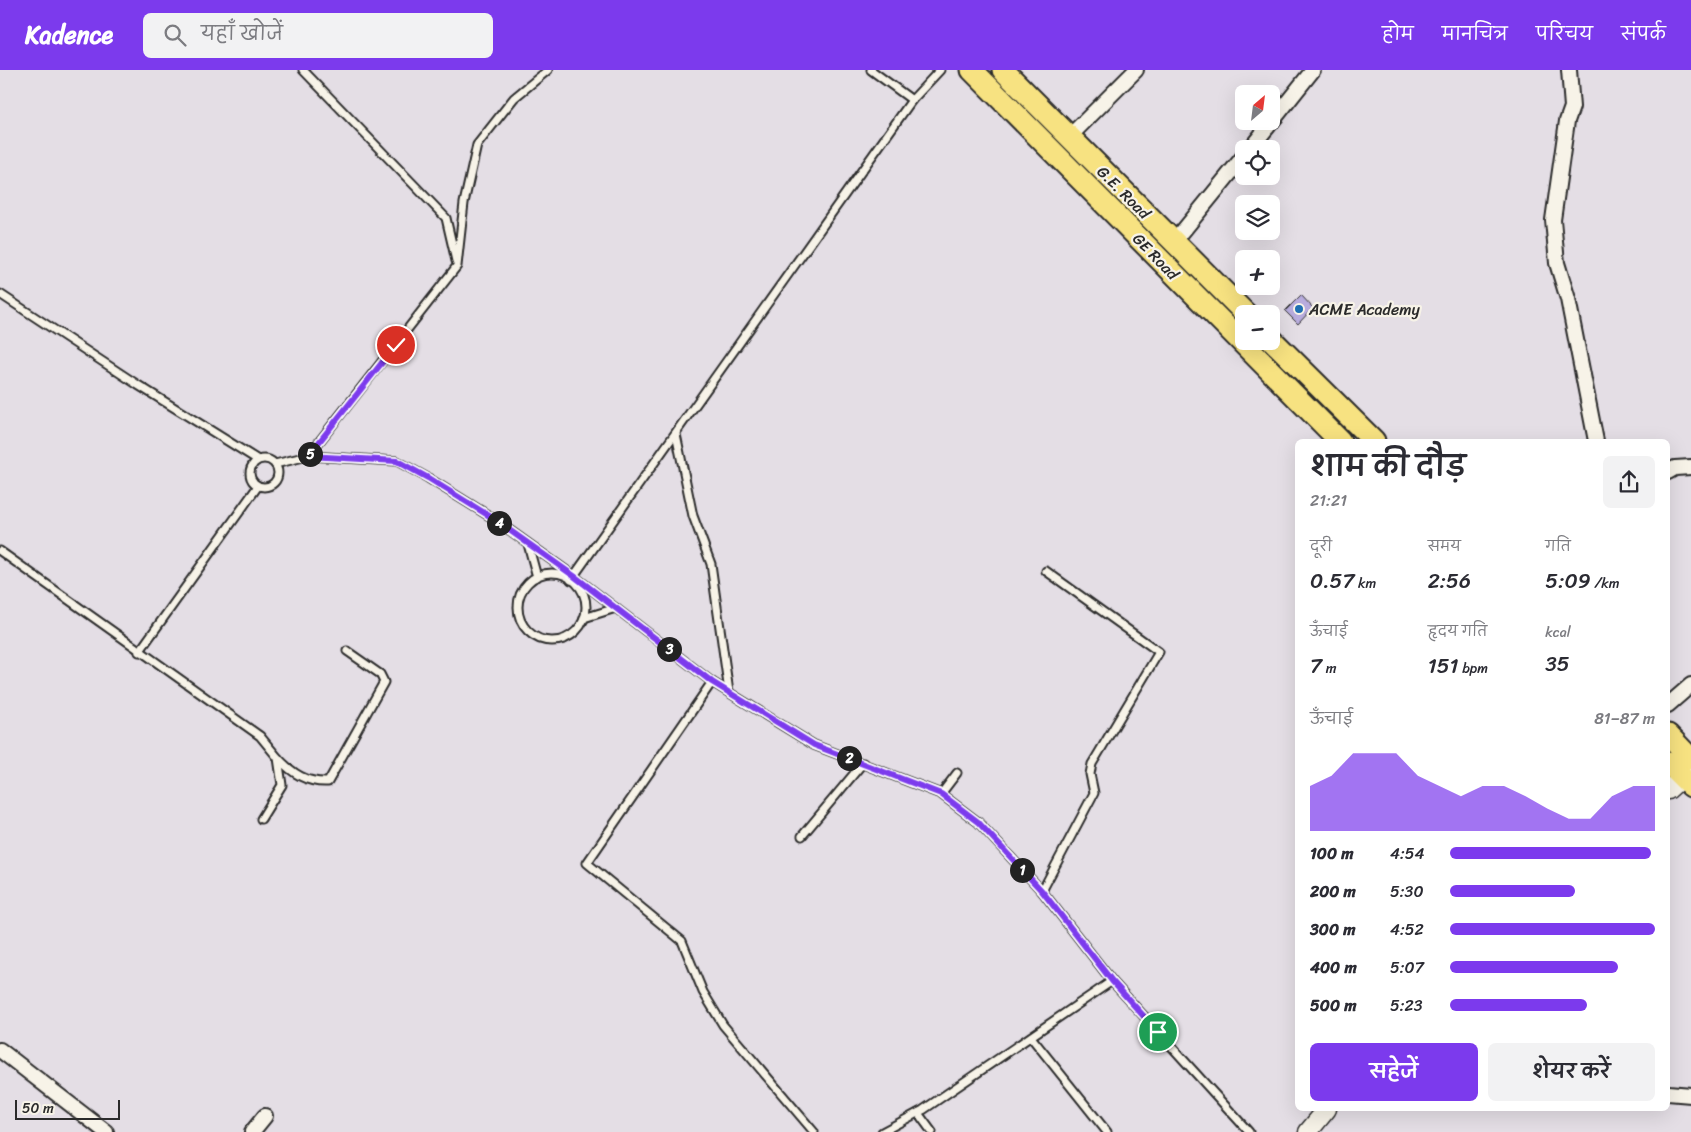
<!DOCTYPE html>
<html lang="hi">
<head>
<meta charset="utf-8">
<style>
  body { margin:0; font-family:Sriracha,"Playpen Sans Deva",sans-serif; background:#f2f2f3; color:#2b2b33; height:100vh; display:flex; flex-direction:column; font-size:19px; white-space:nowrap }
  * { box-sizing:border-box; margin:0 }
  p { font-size:16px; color:#7c7c81 }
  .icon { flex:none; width:28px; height:28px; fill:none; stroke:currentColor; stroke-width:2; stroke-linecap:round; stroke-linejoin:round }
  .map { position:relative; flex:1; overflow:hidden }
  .sheet { position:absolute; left:1295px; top:369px; width:375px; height:672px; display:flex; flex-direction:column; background:#fff; border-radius:8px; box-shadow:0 5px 20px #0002 }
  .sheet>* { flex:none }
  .needle { width:32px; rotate:28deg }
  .tools { position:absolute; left:1235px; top:15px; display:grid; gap:10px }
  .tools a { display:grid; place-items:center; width:45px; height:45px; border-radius:8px; background:#fff; box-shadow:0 5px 20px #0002; font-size:25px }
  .scale { position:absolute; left:15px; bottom:12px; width:105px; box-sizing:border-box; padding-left:5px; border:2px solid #2b2b2b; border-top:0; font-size:14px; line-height:18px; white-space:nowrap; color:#2b2b2b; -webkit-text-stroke:4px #f7f3e8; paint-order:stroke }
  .pin { position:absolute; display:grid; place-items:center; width:42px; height:42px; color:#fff; margin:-21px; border:2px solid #fff; border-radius:50%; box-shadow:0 1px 5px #0007 }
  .km { position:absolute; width:25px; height:25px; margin:-12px; border-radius:50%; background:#222; color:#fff; font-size:14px; line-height:25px; text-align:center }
  .round { display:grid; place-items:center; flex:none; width:52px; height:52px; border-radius:8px; background:#f2f2f3 }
  .head { display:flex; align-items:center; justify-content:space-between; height:85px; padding:0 15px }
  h1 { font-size:28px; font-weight:600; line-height:38px }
  .metrics { display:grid; grid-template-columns:repeat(3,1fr); gap:8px; height:85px; padding:5px 15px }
  .metrics div { display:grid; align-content:center }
  .metrics b { font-size:21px; font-weight:600 }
  .metrics small { font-size:14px; font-weight:400 }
  .metrics p { font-size:14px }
  .chart { height:140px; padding:10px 15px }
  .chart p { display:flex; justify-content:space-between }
  .chart svg { width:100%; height:90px; margin-top:5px; fill:#7c3aed; opacity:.7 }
  .cta { display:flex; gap:10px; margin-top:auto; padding:10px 15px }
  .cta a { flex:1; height:58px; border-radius:8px; background:#7c3aed; color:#fff; font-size:20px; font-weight:600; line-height:58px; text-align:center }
  .cta a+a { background:#f2f2f3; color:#2b2b33 }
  ul { padding:0 15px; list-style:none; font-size:16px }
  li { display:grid; grid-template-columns:80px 60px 1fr; align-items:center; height:38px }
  li i { height:12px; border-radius:6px; background:#7c3aed }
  header { display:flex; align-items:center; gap:30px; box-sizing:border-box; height:70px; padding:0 25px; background:#7c3aed; color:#fff }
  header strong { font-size:24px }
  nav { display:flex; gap:28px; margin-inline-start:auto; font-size:18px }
  .search { width:350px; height:45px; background:#f2f2f3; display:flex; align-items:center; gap:12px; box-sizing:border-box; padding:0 18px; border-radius:8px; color:#7c7c81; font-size:19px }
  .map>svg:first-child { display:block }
  .building { fill:#b8acdd; stroke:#2b2b2b }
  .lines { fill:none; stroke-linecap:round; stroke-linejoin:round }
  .service-casing { stroke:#2b2b2b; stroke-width:11 }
  .minor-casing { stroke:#2b2b2b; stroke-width:18 }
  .tertiary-casing { stroke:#2b2b2b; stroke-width:21 }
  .primary-casing { stroke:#2b2b2b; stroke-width:25 }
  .service { stroke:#f7f3e8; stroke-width:7 }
  .minor { stroke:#f7f3e8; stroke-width:14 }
  .tertiary { stroke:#f7f3e8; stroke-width:18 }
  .primary { stroke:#f7e281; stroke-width:21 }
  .route-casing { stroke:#fff; stroke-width:10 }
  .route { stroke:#7c3aed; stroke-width:6 }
  .poi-dot { fill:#1f6fb2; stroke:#f7f3e8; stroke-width:2 }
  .labels { text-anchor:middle; stroke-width:4.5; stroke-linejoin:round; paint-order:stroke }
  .street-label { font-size:16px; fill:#2b2b2b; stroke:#f7f3e8 }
  .poi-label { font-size:16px; fill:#2b2b2b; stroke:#f7f3e8; text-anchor:start }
</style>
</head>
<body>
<header>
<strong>Kadence</strong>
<div class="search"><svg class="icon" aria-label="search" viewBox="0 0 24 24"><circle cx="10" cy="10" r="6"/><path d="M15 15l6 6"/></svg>यहाँ खोजें</div>
<nav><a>होम</a><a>मानचित्र</a><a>परिचय</a><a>संपर्क</a></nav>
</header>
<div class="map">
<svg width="1691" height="1062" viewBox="0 0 1691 1062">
  <rect width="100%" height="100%" fill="#e4dee5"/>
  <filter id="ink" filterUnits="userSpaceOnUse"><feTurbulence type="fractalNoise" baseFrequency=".02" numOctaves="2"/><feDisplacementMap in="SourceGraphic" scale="10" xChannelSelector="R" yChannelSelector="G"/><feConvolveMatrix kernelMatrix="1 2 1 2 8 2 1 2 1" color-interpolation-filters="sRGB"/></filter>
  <g filter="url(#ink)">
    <path class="building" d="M1301,225L1313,238L1298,254L1285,241Z"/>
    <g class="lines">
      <defs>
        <g id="service">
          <path d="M303,0L446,148L456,191"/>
          <path d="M871,0L912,30"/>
          <path d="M0,224L138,315L258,390"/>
          <path d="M676,364L693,446L711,494L729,622"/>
          <path d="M308,386L397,391L428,408L491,447L574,506L712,612L587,793L682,871L703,922L723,955L814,1062"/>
          <circle cx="264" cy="403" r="14"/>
          <path d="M275,394L308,386L457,196L464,133L477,75L514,28L548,0"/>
          <path d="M528,474L537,507"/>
          <path d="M0,481L260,666L278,688L282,715L261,749"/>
          <circle cx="552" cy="537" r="34"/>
          <path d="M571,510L912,30L940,0"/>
          <path d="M584,548L616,538"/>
          <path d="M139,582L258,416"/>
          <path d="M712,612L814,675L941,724L978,752L1042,821L1112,911L1249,1062"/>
          <path d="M278,688C293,704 307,713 328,712L384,612L380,604L347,581"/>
          <path d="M941,724L957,703"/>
          <path d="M802,766L863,693"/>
          <path d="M1042,821L1094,723L1090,704L1092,694L1159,582L1046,501"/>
          <path d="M1031,967L1107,1062"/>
          <path d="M918,1043L932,1062"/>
          <path d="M882,1062L923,1040L1112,911"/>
        </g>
        <g id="minor">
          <path d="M1569,0L1572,37L1567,51L1553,150L1557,193L1568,229L1596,371"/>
          <path d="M1069,67L1136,0"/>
          <path d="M1250,79L1313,0"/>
          <path d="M1174,172L1244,86"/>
          <path d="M1668,402L1675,398L1691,397"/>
          <path d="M1668,635L1691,615"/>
          <path d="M0,980L106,1062"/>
          <path d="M1668,1023L1691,1025"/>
          <path d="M252,1062L265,1046"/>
        </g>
        <g id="tertiary">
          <path d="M1668,720L1691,699"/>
          <path d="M1308,1062L1327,1039"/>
        </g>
        <g id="primary">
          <path d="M972,0L1340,371"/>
          <path d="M1003,0L1246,244"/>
          <path d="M1271,269L1374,371"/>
          <path d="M1668,665L1691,689"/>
          <path d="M1668,693L1691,716"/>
        </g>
      </defs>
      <use href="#service" class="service-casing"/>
      <use href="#minor" class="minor-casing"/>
      <use href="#tertiary" class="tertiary-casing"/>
      <use href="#primary" class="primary-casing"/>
      <use href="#service" class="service"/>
      <use href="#minor" class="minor"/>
      <use href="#tertiary" class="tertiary"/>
      <use href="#primary" class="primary"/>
    </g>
  </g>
  <g class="lines" filter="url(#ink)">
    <defs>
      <path id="route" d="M396,275L308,386L397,391L428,408L491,447L574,506L712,612L814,675L941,724L978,752L1042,821L1112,911L1158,962"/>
    </defs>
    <use href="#route" class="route-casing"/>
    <use href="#route" class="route"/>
  </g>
  <circle class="poi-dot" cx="1299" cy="239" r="5"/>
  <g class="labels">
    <g class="street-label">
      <text transform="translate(1124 122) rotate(45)" y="6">G.E. Road</text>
      <text transform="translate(1156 186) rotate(46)" y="6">GE Road</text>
    </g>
    <g class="poi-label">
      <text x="1309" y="245">ACME Academy</text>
    </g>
  </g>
</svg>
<div class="tools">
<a><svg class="needle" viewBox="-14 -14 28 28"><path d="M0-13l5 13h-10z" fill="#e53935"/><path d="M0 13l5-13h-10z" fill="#7c7c81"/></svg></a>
<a><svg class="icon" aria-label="locate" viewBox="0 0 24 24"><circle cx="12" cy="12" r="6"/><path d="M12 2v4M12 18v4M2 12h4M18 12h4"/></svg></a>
<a><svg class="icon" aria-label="layers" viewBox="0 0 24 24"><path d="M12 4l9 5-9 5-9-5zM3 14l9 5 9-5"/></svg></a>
<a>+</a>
<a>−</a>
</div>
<div class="scale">50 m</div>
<div class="pin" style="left:1158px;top:962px;background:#1e9e55"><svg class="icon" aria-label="arrive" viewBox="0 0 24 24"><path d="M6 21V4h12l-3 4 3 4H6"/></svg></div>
<div class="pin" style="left:396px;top:275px;background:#d93025"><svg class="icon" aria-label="check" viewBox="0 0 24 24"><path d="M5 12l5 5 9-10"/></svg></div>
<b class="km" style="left:1022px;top:800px">1</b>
<b class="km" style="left:849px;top:688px">2</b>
<b class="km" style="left:669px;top:579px">3</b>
<b class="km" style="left:499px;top:453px">4</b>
<b class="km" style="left:310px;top:384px">5</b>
<section class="sheet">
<div class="head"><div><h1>शाम की दौड़</h1><p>21:21</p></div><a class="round"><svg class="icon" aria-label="share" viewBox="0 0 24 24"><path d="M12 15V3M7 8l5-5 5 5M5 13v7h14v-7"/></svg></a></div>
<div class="metrics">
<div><p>दूरी</p><b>0.57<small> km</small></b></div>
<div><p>समय</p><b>2:56</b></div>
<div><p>गति</p><b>5:09<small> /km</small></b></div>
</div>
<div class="metrics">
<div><p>ऊँचाई</p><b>7<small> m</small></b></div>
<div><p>हृदय गति</p><b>151<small> bpm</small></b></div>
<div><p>kcal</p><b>35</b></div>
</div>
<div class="chart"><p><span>ऊँचाई</span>81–87 m</p>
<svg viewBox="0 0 160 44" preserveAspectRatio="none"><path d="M0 44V22L10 17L20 6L30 6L40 6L50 17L60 22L70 27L80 22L90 22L100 27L110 33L120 38L130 38L140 27L150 22L160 22V44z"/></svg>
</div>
<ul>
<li><b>100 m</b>4:54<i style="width:98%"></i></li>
<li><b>200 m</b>5:30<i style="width:61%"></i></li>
<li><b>300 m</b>4:52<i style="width:100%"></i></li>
<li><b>400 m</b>5:07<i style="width:82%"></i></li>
<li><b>500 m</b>5:23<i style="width:67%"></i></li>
</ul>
<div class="cta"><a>सहेजें</a><a>शेयर करें</a></div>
</section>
</div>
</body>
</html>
